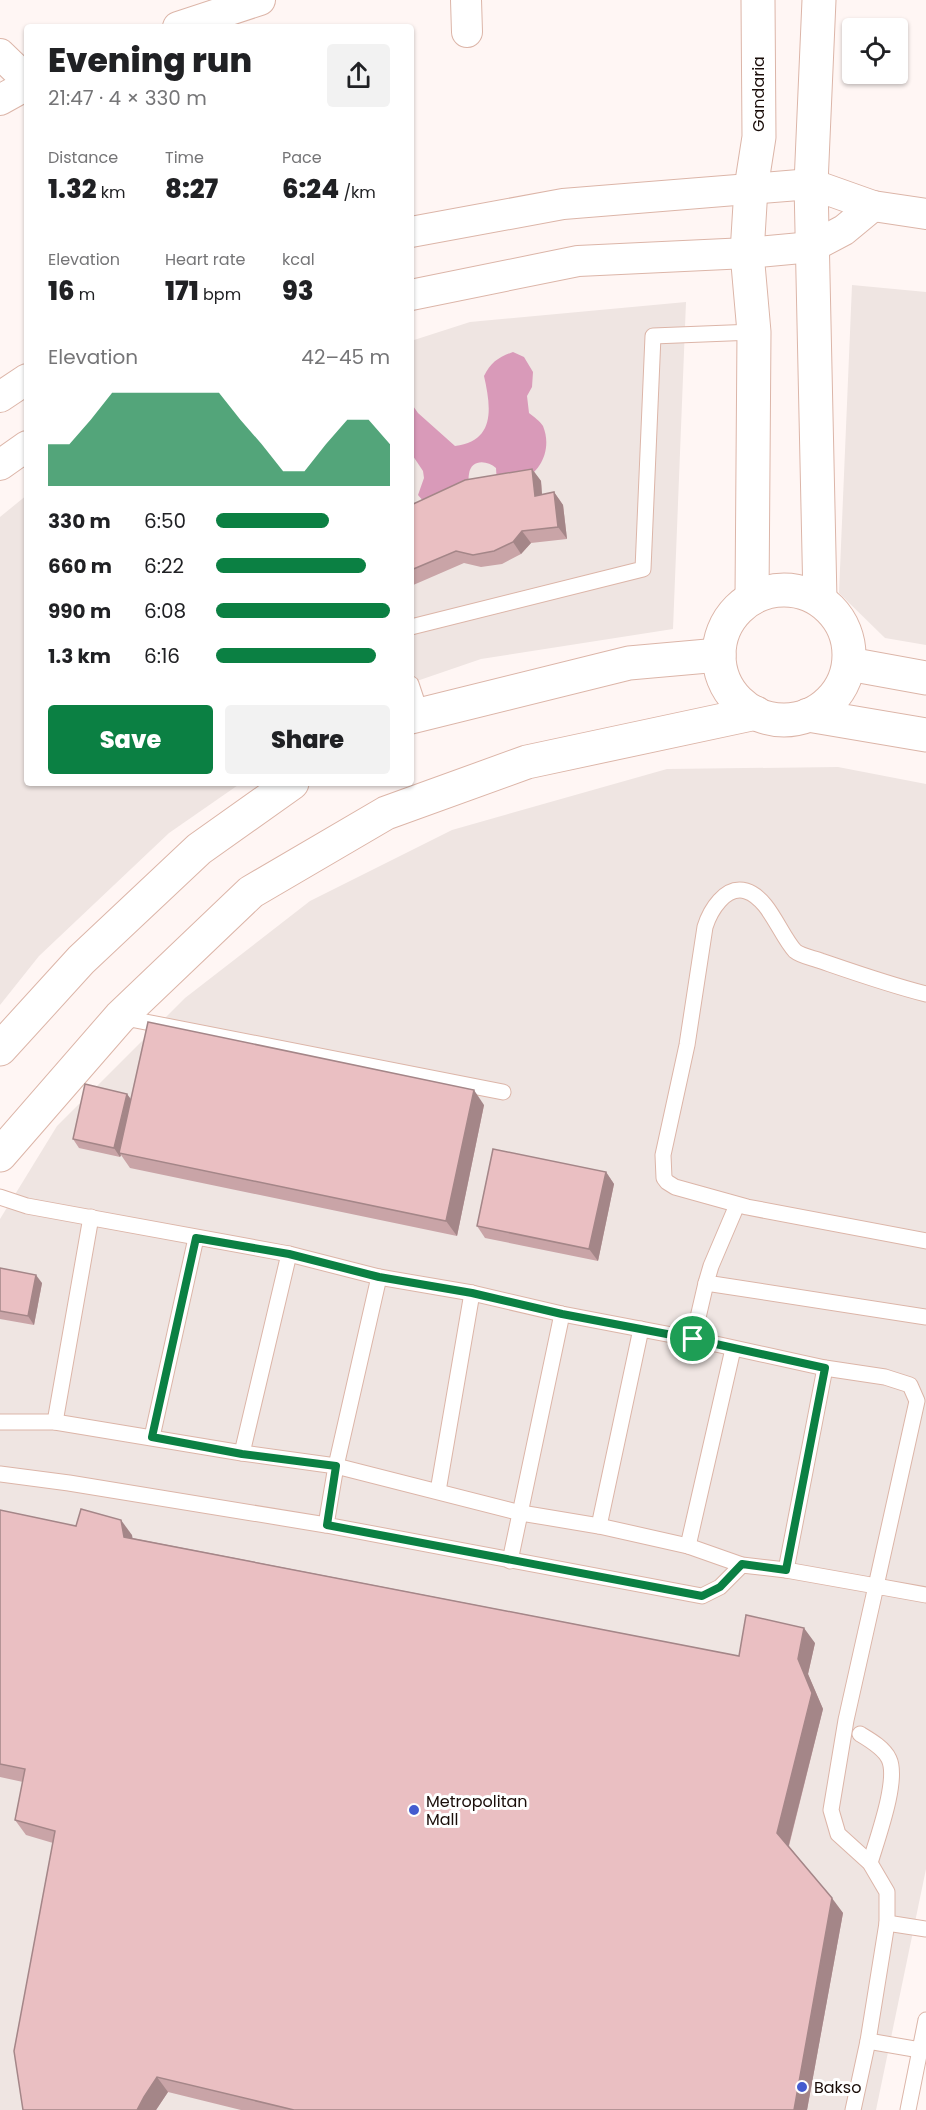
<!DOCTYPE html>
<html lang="en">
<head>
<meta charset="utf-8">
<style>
  body { margin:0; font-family:Poppins,sans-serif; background:#f2f2f2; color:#202124; height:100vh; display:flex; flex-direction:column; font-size:22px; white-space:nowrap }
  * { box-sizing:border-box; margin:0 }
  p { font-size:20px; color:#757577 }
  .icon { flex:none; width:33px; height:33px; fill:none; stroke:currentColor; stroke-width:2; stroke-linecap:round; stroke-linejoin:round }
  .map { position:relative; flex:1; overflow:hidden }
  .drawer { position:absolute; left:24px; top:24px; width:390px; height:762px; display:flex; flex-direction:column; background:#fff; border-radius:6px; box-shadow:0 2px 4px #0004 }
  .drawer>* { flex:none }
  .tools { position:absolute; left:842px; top:18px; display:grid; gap:12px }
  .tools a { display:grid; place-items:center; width:66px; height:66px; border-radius:6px; background:#fff; box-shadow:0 2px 4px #0004; font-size:30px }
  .pin { position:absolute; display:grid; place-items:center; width:51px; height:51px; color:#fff; margin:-26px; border:3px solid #fff; border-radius:50%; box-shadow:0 2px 6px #0007 }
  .round { display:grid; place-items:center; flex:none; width:63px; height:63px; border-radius:6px; background:#f2f2f2 }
  .overview { display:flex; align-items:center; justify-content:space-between; height:102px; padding:0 24px }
  h1 { font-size:33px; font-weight:800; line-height:45px }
  .figures { display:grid; grid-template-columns:repeat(3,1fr); gap:9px; height:102px; padding:6px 24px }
  .figures div { display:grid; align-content:center }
  .figures b { font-size:26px; font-weight:800 }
  .figures small { font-size:16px; font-weight:400 }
  .figures p { font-size:16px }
  .chart { height:168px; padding:12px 24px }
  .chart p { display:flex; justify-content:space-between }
  .chart svg { width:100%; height:108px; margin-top:6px; fill:#0b8043; opacity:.7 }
  .action { display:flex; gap:12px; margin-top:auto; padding:12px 24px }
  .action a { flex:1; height:69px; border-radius:6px; background:#0b8043; color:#fff; font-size:24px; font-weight:800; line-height:69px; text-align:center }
  .action a+a { background:#f2f2f2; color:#202124 }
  ul { padding:0 24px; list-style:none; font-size:20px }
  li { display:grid; grid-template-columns:96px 72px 1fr; align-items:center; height:45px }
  li i { height:15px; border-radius:8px; background:#0b8043 }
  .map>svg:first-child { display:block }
  .built { fill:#efe5e2 }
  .water { fill:#d99ab9 }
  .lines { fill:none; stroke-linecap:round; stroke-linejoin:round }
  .lane-casing { stroke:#dcb5a8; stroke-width:17 }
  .street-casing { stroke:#dcb5a8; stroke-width:32 }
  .secondary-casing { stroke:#dcb5a8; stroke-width:35 }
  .lane { stroke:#fff; stroke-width:15 }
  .street { stroke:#fff; stroke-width:30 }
  .secondary { stroke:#fff; stroke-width:33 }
  .wall { fill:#c9a4a7 }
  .shaded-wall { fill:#a48688 }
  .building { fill:#eabfc2; stroke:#a48688; stroke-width:1.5 }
  .route-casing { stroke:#fff; stroke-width:12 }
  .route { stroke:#0b8043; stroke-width:8 }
  .poi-dot { fill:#445bcf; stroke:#fff; stroke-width:2 }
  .labels { text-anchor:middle; stroke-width:6; stroke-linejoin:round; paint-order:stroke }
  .street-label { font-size:16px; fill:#1a0d09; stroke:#fff }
  .poi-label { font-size:16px; fill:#1a0d09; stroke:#fff; text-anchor:start }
</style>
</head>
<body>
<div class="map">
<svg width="926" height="2110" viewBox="0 0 926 2110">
  <rect width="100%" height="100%" fill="#fff6f4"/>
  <g class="built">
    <path d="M852,285L926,292V645L885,638L839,593Z"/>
    <path d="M686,302L673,629L481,659L411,683V341L470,322Z"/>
    <path d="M27,495V783H241L169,833L39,956L0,1005V517Z"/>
    <path d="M838,767L926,784V1869L876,2110H0V1219L57,1126L185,998L310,901L452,830L667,769Z"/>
  </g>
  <path class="water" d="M513,352L524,357L533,372L532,387L527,396L529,413C534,417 540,421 543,426C552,448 542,472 521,481C514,484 505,483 497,484L496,468C487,460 471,459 469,474C468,478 469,484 469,489L424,502L418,495L424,478L423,471L411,453V403L418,413L455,446C496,441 491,407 484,376C491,362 499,357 513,352Z"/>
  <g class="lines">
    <defs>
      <g id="lane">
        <path d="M411,627L643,569L653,336L754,332"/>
        <path d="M411,684L421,714"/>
        <path d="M926,994C890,985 856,973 821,961C813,958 801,956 795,951C780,935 769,898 746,891C725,885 710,911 705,927L687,1045L663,1155L664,1178L667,1182L675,1187L747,1207L926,1241"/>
        <path d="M120,1017L503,1092"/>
        <path d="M0,1197L27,1206L289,1254L379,1277L472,1293L562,1314L693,1339L825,1368L885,1377L910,1385L917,1401L876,1586L786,1570L742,1565L688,1546L599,1526L521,1513L336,1466L242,1453L55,1422H0"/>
        <path d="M737,1205L711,1266L706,1283L926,1317"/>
        <path d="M379,1277L336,1466L326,1525L702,1596L720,1587L742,1565"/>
        <path d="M693,1339L706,1283"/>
        <path d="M55,1422L91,1217"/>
        <path d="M152,1437L196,1238"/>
        <path d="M242,1453L289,1254"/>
        <path d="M0,1474L69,1483L326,1525"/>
        <path d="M438,1491L472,1293"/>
        <path d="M599,1526L641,1329"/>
        <path d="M688,1546L733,1349"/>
        <path d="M510,1561L562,1314"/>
        <path d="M786,1570L825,1368"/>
        <path d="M860,1734C870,1740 884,1748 889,1759C899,1780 877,1839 870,1863"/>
        <path d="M887,1923L926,1929"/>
        <path d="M868,2041L920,2050"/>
        <path d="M853,2110L868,2041L887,1923V1892L870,1863L838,1834L831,1810L846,1720L876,1586L926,1595"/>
        <path d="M908,2110L926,2020"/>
      </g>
      <g id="street">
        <path d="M466,0L467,32"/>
        <path d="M178,27L260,0"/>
        <path d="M0,54L27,80"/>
        <path d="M0,100L27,85"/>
        <path d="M411,232L563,204L811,184L873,206L926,214"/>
        <path d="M411,295L578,261L747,253L812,247L844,230L873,206"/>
        <path d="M0,397L27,379"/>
        <path d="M0,465L27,446"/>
      </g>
      <g id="secondary">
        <path d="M819,0L811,184L820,600"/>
        <circle cx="784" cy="655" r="65"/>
        <path d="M752,598L754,332L747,253L751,188L759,137L758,0"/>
        <path d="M849,664L926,678"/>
        <path d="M808,715L926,735"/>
        <path d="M411,717L629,663L719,655"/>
        <path d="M0,1049L81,960L199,849L292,783"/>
        <path d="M0,1155L120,1017L251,892L386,813L527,762L756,713"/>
      </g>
    </defs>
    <use href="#lane" class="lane-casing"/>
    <use href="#street" class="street-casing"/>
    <use href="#secondary" class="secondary-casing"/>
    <use href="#lane" class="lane"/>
    <use href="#street" class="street"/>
    <use href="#secondary" class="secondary"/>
  </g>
  <g class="wall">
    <path d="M532,469L541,481L542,495L554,492L563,505L567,539L531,543L521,554L502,564L481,567L464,563L411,586V505Z"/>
    <path d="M127,1094L131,1100L484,1105L457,1236L130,1168L121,1155L120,1157L79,1148L73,1139Z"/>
    <path d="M606,1172L614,1184L598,1261L485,1238L477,1226Z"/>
    <path d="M0,1268L42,1283L34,1325L0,1319Z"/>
    <path d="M0,1510L76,1526L132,1535V1538L739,1656L815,1643L808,1674L823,1709L789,1846L843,1913L807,2110H241L168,2092L156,2110L53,1843L26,1835L15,1820L23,1782L0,1777Z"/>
  </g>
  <g class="shaded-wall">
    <path d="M532,469L541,481L543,509L535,496Z"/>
    <path d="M554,492L563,505L567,539L558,527Z"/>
    <path d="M522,531L531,543L521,554L513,542Z"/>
    <path d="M474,1090L484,1105L457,1236L446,1221Z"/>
    <path d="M127,1094L133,1102L119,1153L121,1155L120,1157L114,1148Z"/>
    <path d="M606,1172L614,1184L598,1261L589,1249Z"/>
    <path d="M36,1275L42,1283L34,1325L28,1316Z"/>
    <path d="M121,1520L132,1535L135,1552L124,1537Z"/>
    <path d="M804,1628L815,1643L808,1674L823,1709L788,1848L777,1833L798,1659Z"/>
    <path d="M832,1898L843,1913L807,2110H794Z"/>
    <path d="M157,2077L168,2092L156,2110H137L144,2097Z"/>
  </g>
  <g class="building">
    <path d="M532,469L535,496L554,492L558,527L522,531L513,542L494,551L473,555L456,551L411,570V505L465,480Z"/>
    <path d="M148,1022L474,1090L446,1221L119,1153Z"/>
    <path d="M85,1084L127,1094L114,1148L73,1139Z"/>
    <path d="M493,1149L606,1172L589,1249L477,1226Z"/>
    <path d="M0,1268L36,1275L28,1316L0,1311Z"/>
    <path d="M81,1509L121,1520L124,1537L739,1656L746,1615L804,1628L798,1659L812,1693L777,1833L832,1898L794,2110H294L157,2077L144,2097L137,2110H23L14,2051L55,1831L15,1820L25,1769L0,1764V1510L76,1526Z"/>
  </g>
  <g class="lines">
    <defs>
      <path id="route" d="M196,1238L289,1254L379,1277L472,1293L562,1314L693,1339L825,1368L786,1570L742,1564L720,1587L702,1596L327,1525L336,1466L242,1454L152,1437Z"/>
    </defs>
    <use href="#route" class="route-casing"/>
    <use href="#route" class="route"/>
  </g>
  <g class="poi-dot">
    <circle cx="414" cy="1810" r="6"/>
    <circle cx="802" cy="2087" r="6"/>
  </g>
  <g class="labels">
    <g class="street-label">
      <text transform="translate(758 94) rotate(-90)" y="6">Gandaria</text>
    </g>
    <g class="poi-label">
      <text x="426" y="1807">Metropolitan<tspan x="426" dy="18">Mall</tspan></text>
      <text x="814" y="2093">Bakso</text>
    </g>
  </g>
</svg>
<div class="tools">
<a><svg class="icon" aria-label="locate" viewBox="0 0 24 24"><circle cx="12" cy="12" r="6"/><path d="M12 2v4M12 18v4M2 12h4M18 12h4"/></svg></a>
</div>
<div class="pin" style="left:693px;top:1339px;background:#1e9e55"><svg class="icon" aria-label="arrive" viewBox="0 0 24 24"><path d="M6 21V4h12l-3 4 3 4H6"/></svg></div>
<section class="drawer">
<div class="overview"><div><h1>Evening run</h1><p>21:47 · 4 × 330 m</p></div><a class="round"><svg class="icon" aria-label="share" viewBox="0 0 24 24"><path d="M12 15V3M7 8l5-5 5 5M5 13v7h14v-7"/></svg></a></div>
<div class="figures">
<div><p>Distance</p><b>1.32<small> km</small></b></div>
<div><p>Time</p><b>8:27</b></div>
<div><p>Pace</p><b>6:24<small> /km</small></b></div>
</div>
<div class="figures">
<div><p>Elevation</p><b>16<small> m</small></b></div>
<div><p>Heart rate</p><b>171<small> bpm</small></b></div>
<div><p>kcal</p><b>93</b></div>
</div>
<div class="chart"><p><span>Elevation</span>42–45 m</p>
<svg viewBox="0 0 160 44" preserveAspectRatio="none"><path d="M0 44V27L10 27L20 17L30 6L40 6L50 6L60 6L70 6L80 6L90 17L100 27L110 38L120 38L130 27L140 17L150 17L160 27V44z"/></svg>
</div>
<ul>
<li><b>330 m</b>6:50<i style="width:65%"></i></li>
<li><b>660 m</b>6:22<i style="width:86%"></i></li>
<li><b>990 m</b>6:08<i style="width:100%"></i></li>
<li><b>1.3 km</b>6:16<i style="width:92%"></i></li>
</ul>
<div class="action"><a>Save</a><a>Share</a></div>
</section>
</div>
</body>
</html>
